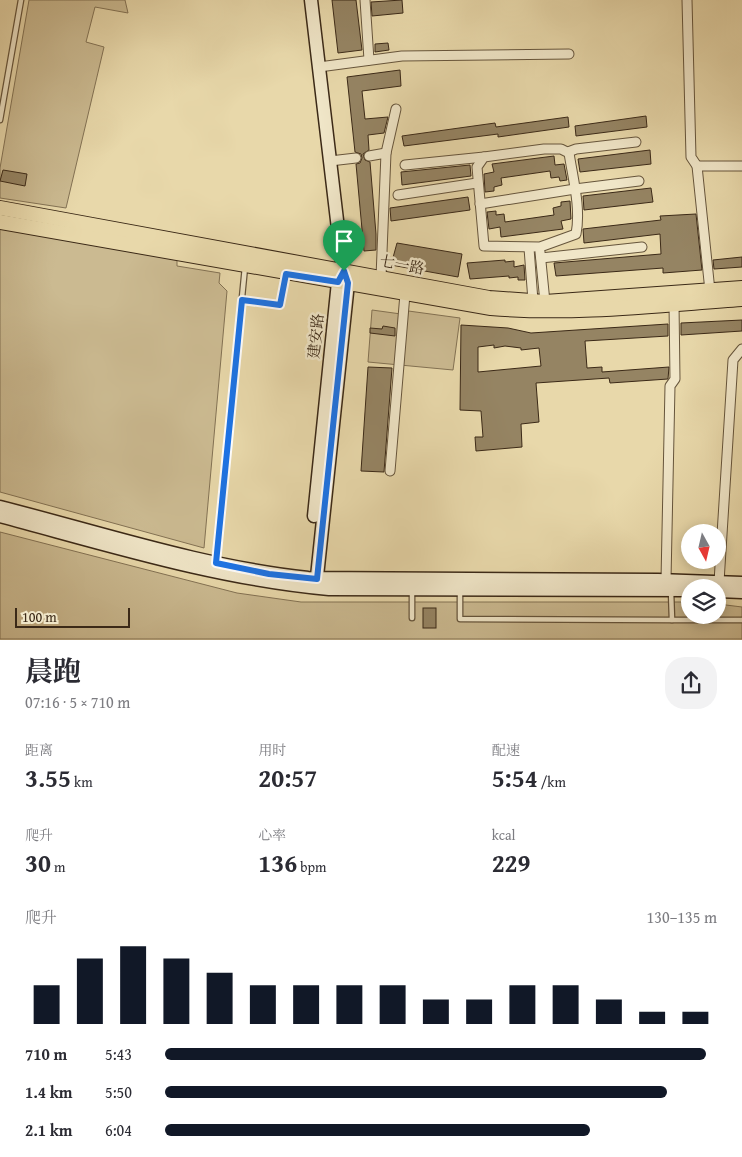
<!DOCTYPE html>
<html lang="zh">
<head>
<meta charset="utf-8">
<style>
  body { margin:0; font-family:"Gentium Book Plus","Noto Serif SC",serif; background:#f2f2f3; color:#2b2b33; height:100vh; display:flex; flex-direction:column; font-size:19px; white-space:nowrap }
  * { box-sizing:border-box; margin:0 }
  p { font-size:16px; color:#7c7c81 }
  .icon { flex:none; width:28px; height:28px; fill:none; stroke:currentColor; stroke-width:2; stroke-linecap:round; stroke-linejoin:round }
  .map { position:relative; height:640px; overflow:hidden }
  .drawer { display:flex; flex-direction:column; background:#fff; flex:1 }
  .drawer>* { flex:none }
  .needle { width:32px; rotate:172deg }
  .tools { position:absolute; left:681px; top:524px; display:grid; gap:10px }
  .tools a { display:grid; place-items:center; width:45px; height:45px; border-radius:50%; background:#fff; box-shadow:0 2px 12px #0003; font-size:25px }
  .scale { position:absolute; left:15px; bottom:12px; width:115px; box-sizing:border-box; padding-left:5px; border:2px solid #3b2917; border-top:0; font-size:14px; line-height:18px; white-space:nowrap; color:#3b2917; -webkit-text-stroke:4px #f0e6c8; paint-order:stroke }
  .pin { position:absolute; display:grid; place-items:center; width:42px; height:42px; color:#fff; margin:-51px -21px; border-radius:50% 50% 50% 0; rotate:-45deg; box-shadow:0 0 5px #0007 }
  .pin .icon { rotate:45deg }
  .round { display:grid; place-items:center; flex:none; width:52px; height:52px; border-radius:20px; background:#f2f2f3 }
  .head { display:flex; align-items:center; justify-content:space-between; height:85px; padding:0 25px }
  h1 { font-size:28px; font-weight:700; line-height:38px }
  .figures { display:grid; grid-template-columns:repeat(3,1fr); gap:8px; height:85px; padding:5px 25px }
  .figures div { display:grid; align-content:center }
  .figures b { font-size:25px; font-weight:700 }
  .figures small { font-size:14px; font-weight:400 }
  .figures p { font-size:14px }
  .chart { height:140px; padding:10px 25px }
  .chart p { display:flex; justify-content:space-between }
  .chart svg { width:100%; height:90px; margin-top:5px; stroke:#111827; stroke-width:6 }
  ul { padding:0 25px; list-style:none; font-size:16px }
  li { display:grid; grid-template-columns:80px 60px 1fr; align-items:center; height:38px }
  li i { height:12px; border-radius:6px; background:#111827 }
  .map>svg:first-child { display:block }
  .green { fill:#cbba91; stroke:#837254 }
  .building { fill:#958463; stroke:#3b2917; fill-rule:evenodd }
  .lines { fill:none; stroke-linecap:round; stroke-linejoin:round }
  .lane-casing { stroke:#66553c; stroke-width:7 }
  .street-casing { stroke:#66553c; stroke-width:11 }
  .secondary-casing { stroke:#3b2917; stroke-width:15 }
  .primary-casing { stroke:#3b2917; stroke-width:16 }
  .lane { stroke:#f0e6c8; stroke-width:4.5 }
  .street { stroke:#f0e6c8; stroke-width:9 }
  .secondary { stroke:#f0e6c8; stroke-width:12 }
  .primary { stroke:#e8d8aa; stroke-width:14 }
  .route-casing { stroke:#fff; stroke-width:10 }
  .route { stroke:#1a73e8; stroke-width:6 }
  .labels { text-anchor:middle; stroke-width:5; stroke-linejoin:round; paint-order:stroke }
  .street-label { font-size:15px; fill:#3b2917; stroke:#f0e6c8 }
</style>
</head>
<body>
<div class="map">
<svg width="742" height="640" viewBox="0 0 742 640">
  <rect width="100%" height="100%" fill="#e8d8aa"/>
  <filter id="stains"><feTurbulence type="fractalNoise" baseFrequency=".004" numOctaves="4"/><feColorMatrix values="0 0 0 0 .2 0 0 0 0 .09 0 0 0 0 .02 0 0 0 .5 -.17"/></filter>
  <radialGradient id="worn" r=".72"><stop offset=".6" stop-color="#630" stop-opacity="0"/><stop offset="1" stop-color="#630" stop-opacity=".3"/></radialGradient>
  <g class="green">
    <path d="M29,0H125L128,13L95,7L86,42L104,47L66,208L0,198V168Z"/>
    <path d="M0,227L177,260V266L220,273L219,283L227,291L204,548L0,492Z"/>
    <path d="M372,310L401,314V310L460,318L453,370L368,362Z"/>
    <path d="M0,532L237,593L301,602H690V615H718V604L742,607V639H0Z"/>
  </g>
  <g class="building">
    <path d="M332,0H356L362,50L338,53Z"/>
    <path d="M402,0L403,13L372,16L371,2Z"/>
    <path d="M388,43L389,50L375,52V44Z"/>
    <path d="M400,70L401,86L362,91L365,119L388,117L384,133L368,135L369,150L363,154L365,160L370,162L376,234V250L364,251L356,164L360,163L362,158L361,154L355,152L347,77Z"/>
    <path d="M646,116L647,127L576,136L575,126Z"/>
    <path d="M568,117L569,127L498,137V134L404,146L402,136L495,123L496,127Z"/>
    <path d="M650,150L651,164L580,172L578,159Z"/>
    <path d="M554,156L555,165L564,164L567,180L560,181L559,177L551,178L550,171L501,178L502,185L494,187V191L485,192L484,174L494,172L492,164Z"/>
    <path d="M470,165L471,176L402,185L401,172Z"/>
    <path d="M3,170L27,174L25,186L0,181Z"/>
    <path d="M651,188L653,202L584,210L583,196Z"/>
    <path d="M468,197L470,210L391,221L390,208Z"/>
    <path d="M570,201L571,219L561,221L563,229L501,237L500,227L489,229L487,212L496,211V215L504,214L505,222L554,215L553,208L561,206V202Z"/>
    <path d="M696,214L702,270L663,273V268L556,276L554,263L661,254L660,234L584,243L583,229L661,220L660,216Z"/>
    <path d="M397,243L462,254L458,277L391,265Z"/>
    <path d="M742,257V267L714,269L713,260Z"/>
    <path d="M505,260V262L514,261V267L524,265L525,280H518V277L509,278V276L470,279L467,263Z"/>
    <path d="M742,320V331L681,335V323Z"/>
    <path d="M668,324V336L585,341L587,368L602,367V372L669,367L668,379L610,383L609,378L536,383L539,422L521,424L522,447L476,451L475,437H483L481,411L460,410L461,325L508,328L531,333ZM494,345V348L505,346L521,348V350L539,348L541,366L478,372V347Z"/>
    <path d="M383,326L395,328V336L370,333V328L382,329Z"/>
    <path d="M368,367L392,368L384,472L361,471Z"/>
    <rect x="423" y="608" width="13" height="20"/>
  </g>
  <g class="lines">
    <defs>
      <g id="lane">
        <path d="M0,120L21,0"/>
        <path d="M242,300L280,305L286,273"/>
        <path d="M216,560L245,267"/>
        <path d="M412,590V618"/>
        <path d="M460,590V619L672,620L671,591"/>
        <path d="M672,620H742"/>
      </g>
      <g id="street">
        <path d="M365,0L369,60"/>
        <path d="M687,0L691,157L697,166L710,291"/>
        <path d="M319,67L402,56L569,54"/>
        <path d="M544,149H561L569,153C573,179 581,208 576,234L540,247L484,246L477,167L484,157Z"/>
        <path d="M568,152L576,149L636,142"/>
        <path d="M386,153L396,109"/>
        <path d="M369,156L386,153L381,277"/>
        <path d="M330,161L356,158"/>
        <path d="M405,165L484,157"/>
        <path d="M697,166H742"/>
        <path d="M398,195L477,183"/>
        <path d="M480,204L575,189L639,181"/>
        <path d="M529,248L533,301"/>
        <path d="M540,252L545,302"/>
        <path d="M541,258L642,247"/>
        <path d="M390,471L405,294"/>
        <path d="M666,580L670,386L675,379L674,304"/>
        <path d="M719,582L733,360L742,349"/>
      </g>
      <g id="secondary">
        <path d="M311,0L343,271L348,283L316,586"/>
        <path d="M0,507C102,533 204,567 308,578L658,580L742,583"/>
        <path d="M0,516C109,545 217,579 329,589L690,590"/>
        <path d="M314,516L338,282L342,273"/>
        <path d="M718,591L742,592"/>
      </g>
      <g id="primary">
        <path d="M0,208L489,298L545,302L742,288"/>
        <path d="M0,222L491,308C574,315 658,305 742,299"/>
      </g>
    </defs>
    <use href="#lane" class="lane-casing"/>
    <use href="#street" class="street-casing"/>
    <use href="#secondary" class="secondary-casing"/>
    <use href="#primary" class="primary-casing"/>
    <use href="#lane" class="lane"/>
    <use href="#street" class="street"/>
    <use href="#secondary" class="secondary"/>
    <use href="#primary" class="primary"/>
  </g>
  <g class="lines">
    <defs>
      <path id="route" d="M344,271L348,283L317,579L269,574L216,563L242,300L280,305L286,274L338,282Z"/>
    </defs>
    <use href="#route" class="route-casing"/>
    <use href="#route" class="route"/>
  </g>
  <g class="labels">
    <g class="street-label">
      <text transform="translate(402 265) rotate(11)" y="5">七一路</text>
      <text transform="translate(316 336) rotate(-84)" y="5">建安路</text>
    </g>
  </g>
  <rect width="100%" height="100%" filter="url(#stains)"/>
  <rect width="100%" height="100%" fill="url(#worn)"/>
</svg>
<div class="tools">
<a><svg class="needle" viewBox="-14 -14 28 28"><path d="M0-13l5 13h-10z" fill="#e53935"/><path d="M0 13l5-13h-10z" fill="#7c7c81"/></svg></a>
<a><svg class="icon" aria-label="layers" viewBox="0 0 24 24"><path d="M12 4l9 5-9 5-9-5zM3 14l9 5 9-5"/></svg></a>
</div>
<div class="scale">100 m</div>
<div class="pin" style="left:344px;top:271px;background:#1e9e55"><svg class="icon" aria-label="arrive" viewBox="0 0 24 24"><path d="M6 21V4h12l-3 4 3 4H6"/></svg></div>
</div>
<section class="drawer">
<div class="head"><div><h1>晨跑</h1><p>07:16 · 5 × 710 m</p></div><a class="round"><svg class="icon" aria-label="share" viewBox="0 0 24 24"><path d="M12 15V3M7 8l5-5 5 5M5 13v7h14v-7"/></svg></a></div>
<div class="figures">
<div><p>距离</p><b>3.55<small> km</small></b></div>
<div><p>用时</p><b>20:57</b></div>
<div><p>配速</p><b>5:54<small> /km</small></b></div>
</div>
<div class="figures">
<div><p>爬升</p><b>30<small> m</small></b></div>
<div><p>心率</p><b>136<small> bpm</small></b></div>
<div><p>kcal</p><b>229</b></div>
</div>
<div class="chart"><p><span>爬升</span>130–135 m</p>
<svg viewBox="0 0 160 44" preserveAspectRatio="none"><path d="M5 44V25M15 44V12M25 44V6M35 44V12M45 44V19M55 44V25M65 44V25M75 44V25M85 44V25M95 44V32M105 44V32M115 44V25M125 44V25M135 44V32M145 44V38M155 44V38"/></svg>
</div>
<ul>
<li><b>710 m</b>5:43<i style="width:98%"></i></li>
<li><b>1.4 km</b>5:50<i style="width:91%"></i></li>
<li><b>2.1 km</b>6:04<i style="width:77%"></i></li>
</ul>
</section>
</body>
</html>
